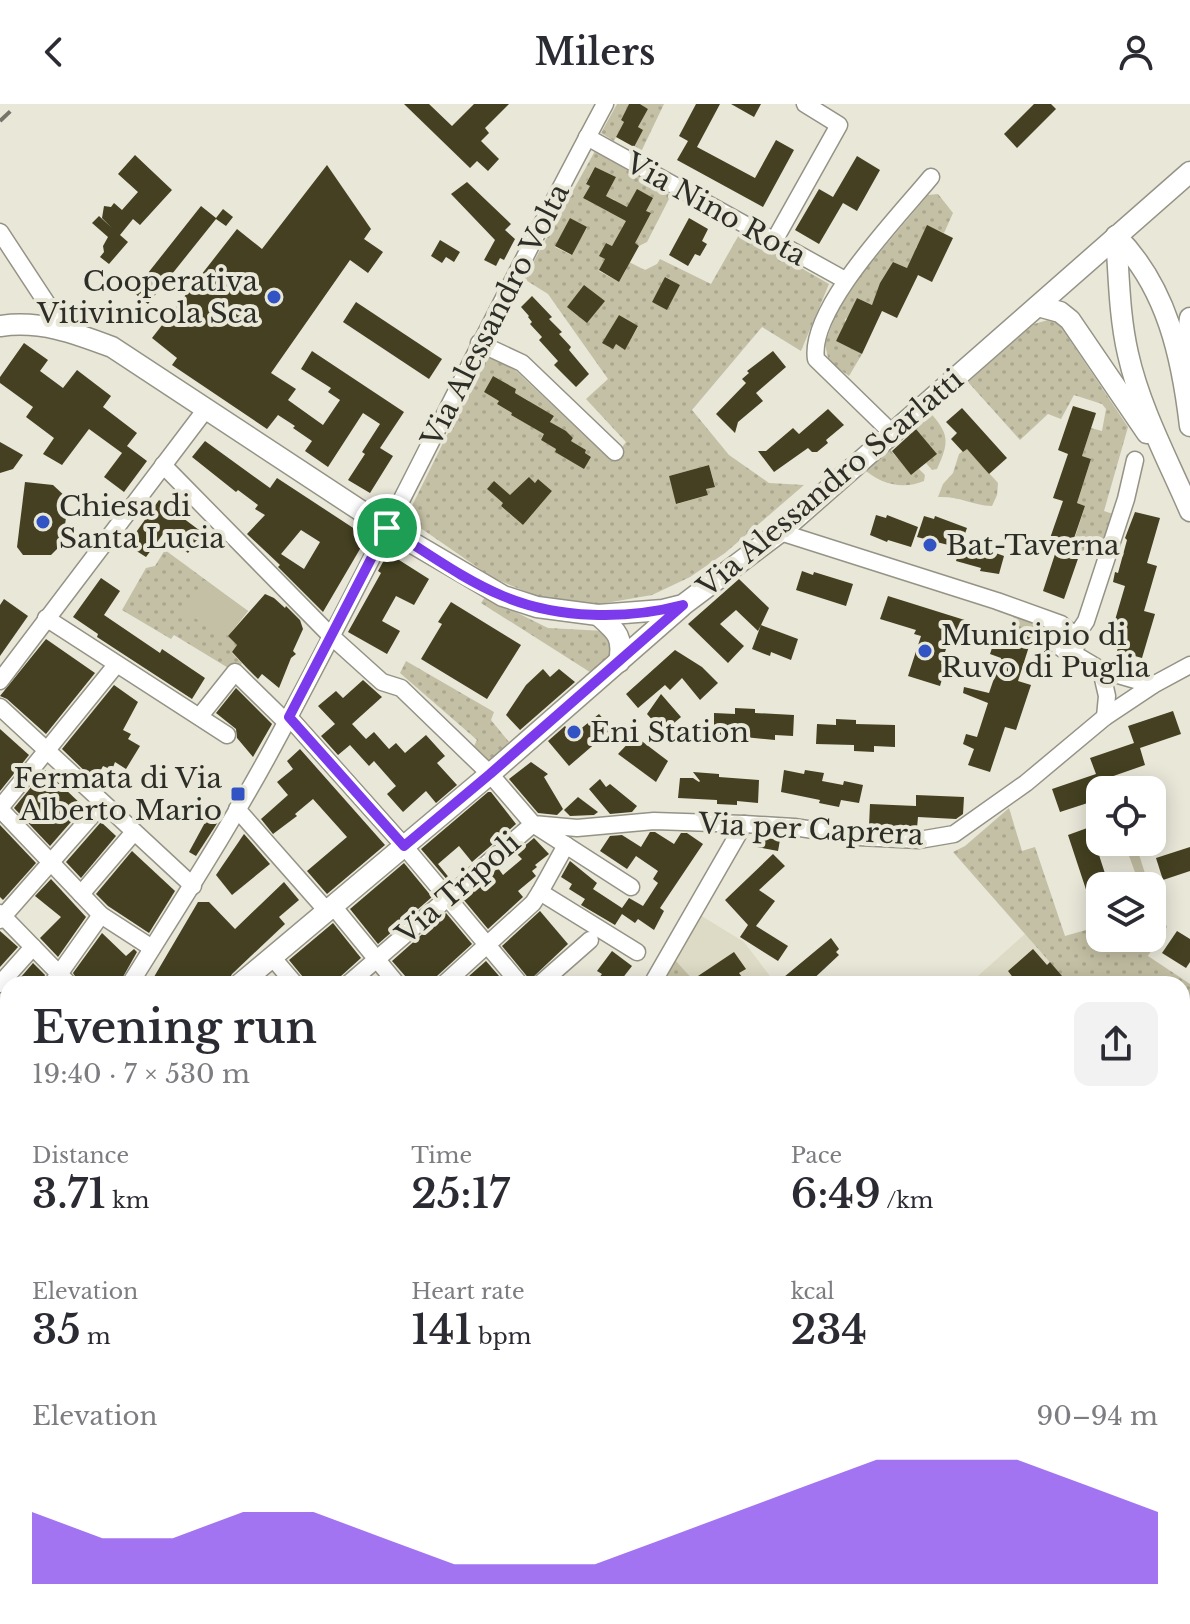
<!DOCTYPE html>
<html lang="en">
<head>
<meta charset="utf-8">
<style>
  body { margin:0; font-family:"Libre Baskerville",serif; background:#f2f2f3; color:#2b2b33; height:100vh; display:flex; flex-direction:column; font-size:30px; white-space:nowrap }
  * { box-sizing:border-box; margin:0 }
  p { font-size:26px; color:#7c7c81 }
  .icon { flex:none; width:44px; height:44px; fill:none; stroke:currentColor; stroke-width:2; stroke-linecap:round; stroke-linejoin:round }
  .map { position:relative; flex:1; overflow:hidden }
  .side { position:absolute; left:0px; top:872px; width:1190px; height:648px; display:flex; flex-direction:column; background:#fff; border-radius:24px 24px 0 0; box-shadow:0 4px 20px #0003 }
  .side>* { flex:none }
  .tools { position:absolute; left:1086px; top:672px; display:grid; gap:16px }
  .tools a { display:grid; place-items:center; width:80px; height:80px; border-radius:16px; background:#fff; box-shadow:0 4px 20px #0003; font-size:40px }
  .pin { position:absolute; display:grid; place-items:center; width:68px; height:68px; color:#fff; margin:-34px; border:4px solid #fff; border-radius:50%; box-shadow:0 2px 8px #0007 }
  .round { display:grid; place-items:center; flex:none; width:84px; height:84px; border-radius:16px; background:#f2f2f3 }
  .overview { display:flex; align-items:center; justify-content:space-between; height:136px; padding:0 32px }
  h1 { font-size:44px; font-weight:600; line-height:60px }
  .stats { display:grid; grid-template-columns:repeat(3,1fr); gap:12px; height:136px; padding:8px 32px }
  .stats div { display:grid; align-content:center }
  .stats b { font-size:40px; font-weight:600 }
  .stats small { font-size:22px; font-weight:400 }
  .stats p { font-size:22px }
  .chart { height:224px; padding:16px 32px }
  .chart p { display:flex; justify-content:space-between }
  .chart svg { width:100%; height:144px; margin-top:8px; fill:#7c3aed; opacity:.7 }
  header { display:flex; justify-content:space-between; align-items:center; height:104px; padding:0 32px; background:#fff; font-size:36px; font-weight:600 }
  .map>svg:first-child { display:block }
  .built { fill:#dddac5 }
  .green { fill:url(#green-dots); fill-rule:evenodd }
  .pitch { fill:#c4c0a5 }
  .building { fill:#444021; fill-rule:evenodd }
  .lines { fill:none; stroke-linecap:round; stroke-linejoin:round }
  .minor-casing { stroke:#959385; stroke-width:19 }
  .major-casing { stroke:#959385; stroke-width:23 }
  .minor { stroke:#fff; stroke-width:16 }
  .major { stroke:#fff; stroke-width:20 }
  .rail { stroke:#74746b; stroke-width:4; stroke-dasharray:14 14; stroke-linecap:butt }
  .route-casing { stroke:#fff; stroke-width:16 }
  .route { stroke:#7c3aed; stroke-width:10 }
  .poi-dot { fill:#3253c3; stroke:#e8e7d8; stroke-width:3 }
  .labels { text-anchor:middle; stroke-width:8; stroke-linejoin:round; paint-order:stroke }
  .street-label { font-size:28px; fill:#2e2e28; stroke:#e8e7d8 }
  .poi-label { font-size:28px; fill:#2e2e28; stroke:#e8e7d8; text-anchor:start }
</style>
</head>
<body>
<header><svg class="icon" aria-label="back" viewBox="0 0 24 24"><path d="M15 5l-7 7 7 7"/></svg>Milers<svg class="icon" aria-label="person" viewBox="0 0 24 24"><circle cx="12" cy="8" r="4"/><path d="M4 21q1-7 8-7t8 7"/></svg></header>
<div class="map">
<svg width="1190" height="1520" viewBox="0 0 1190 1520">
  <defs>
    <pattern id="green-dots" width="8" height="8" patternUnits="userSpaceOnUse" patternTransform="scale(2)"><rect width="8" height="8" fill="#c4c0a5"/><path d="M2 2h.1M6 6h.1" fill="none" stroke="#a9a58e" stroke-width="1.8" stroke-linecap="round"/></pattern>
  </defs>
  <rect width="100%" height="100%" fill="#e8e7d8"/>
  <g class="built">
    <path d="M700,811L744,838L776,880H663L660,876Z"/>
    <path d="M1025,830L1069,880H969Z"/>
  </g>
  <g class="green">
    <path d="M617,0H629L621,16L624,18L614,37L601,29Z"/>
    <path d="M640,0H664L639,52L631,47L642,26L638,23L648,5Z"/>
    <path d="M595,47L671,91L647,138L639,142L619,131L612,142L606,139L600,152L605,155L599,167L619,178L626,166L621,163L625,156L645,166L657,160L660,155L711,180L740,129L829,180L801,247L762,223L692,306L729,351L769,379L804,381L725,449L690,473L652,491L594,501L539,493L493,474L406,414L486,252L515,266L612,357L626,338L586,295L608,275L548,190L524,175ZM595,63L616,73L606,92L615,96L609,108L583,94L590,82L586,79ZM570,114L587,124L571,151L555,143ZM666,173L680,181L667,205L652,198ZM619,211L638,223L625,245L616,240L603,238ZM493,272L516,285L515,289L529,297L528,300L554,312L550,319L573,334L571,337L586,346L585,349L591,353L584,364L555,348L556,345L541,336L545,330L511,311L512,309L497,300L499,297L484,288ZM709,361L715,382L706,385L708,391L677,400L669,372ZM529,374L535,379L538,375L552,387L523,421L501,402Z"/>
    <path d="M938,90L953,109L944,129L927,122L921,140L916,143L917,148L907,164L893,158L872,201L857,194L850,213L845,215L846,220L836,237L862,250L849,272L829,258L825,240L842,193L928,91Z"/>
    <path d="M1055,214L1128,323L1104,407L1116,411L1101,456L1071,446L1085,402L1077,399L1091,355L1082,352L1091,324L1102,327L1106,305L1102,300L1074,291L1061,315L1048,310L1020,336L968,278L1034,220Z"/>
    <path d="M929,307C949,330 950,337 937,365L932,366L926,359L936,349L912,320Z"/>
    <path d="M976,337L970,348L998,379L997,391L992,402C971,401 960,392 938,393L943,380L953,369L959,350Z"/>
    <path d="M886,341L911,370L919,365L925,371L924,377C903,386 879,380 863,364Z"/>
    <path d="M165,446L248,507L228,532L237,541L232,549L242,559L235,568L174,531L171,535L122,506L146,464L155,462Z"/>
    <path d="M485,493L548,524L605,527L614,551L593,570L481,499Z"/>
    <path d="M1014,512L1047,523L1043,537L1010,526Z"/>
    <path d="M406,557L494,608L491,616L509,638L490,657L474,642L477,636L400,569Z"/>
    <path d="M1009,704L1022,747L1035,743L1065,832L1100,822V834H1152V791L1167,823L1148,852L1190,880V968L1182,971V880H1069L953,748L965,742Z"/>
    <path d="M673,854L697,880H663L660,876Z"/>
  </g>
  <g class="pitch">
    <path d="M204,476L248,507L228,532L183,508Z"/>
    <path d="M1124,738H1135L1149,782H1140Z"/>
  </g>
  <g class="building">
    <path d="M404,0H429L452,22L474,0H509L485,24L489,29L481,37L499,55L488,67L477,57L470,64Z"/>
    <path d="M629,0H640L648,5L638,23L643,26L634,43L616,33L624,18L621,16Z"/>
    <path d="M696,0H720L697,43L755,74L776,36L794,46L763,103L677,56L688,37L679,32Z"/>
    <path d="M731,0H761L754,13Z"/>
    <path d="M1034,0H1051L1056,5L1017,44L1004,30Z"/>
    <path d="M135,51L172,86L140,121L133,115L120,131L128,138L109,160L100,153L104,148L103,142L108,133L92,119L99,112L112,124L102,114L104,102L111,103L114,99L122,106L138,88L118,70Z"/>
    <path d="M857,52L880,66L857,107L843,99L819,140L795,126L819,85L833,93Z"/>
    <path d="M327,61L371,125L364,135L383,148L368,169L350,156L271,269L296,285L288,296L323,321L340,296L328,288L331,284L301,265L312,247L404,308L380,344L393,352L370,389L348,376L365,350L362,348L380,320L363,309L328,363L305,347L312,337L293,324L295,322L278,311L267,325L172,261L177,254L152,234L237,125L262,145Z"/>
    <path d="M595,63L616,73L606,92L627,103L637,85L653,94L646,107L651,109L635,139L639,142L619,178L599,166L605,155L599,152L606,139L612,142L626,117L583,94L590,82L586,80Z"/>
    <path d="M467,78L511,120L505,126L515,135L504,156L500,154L496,162L484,156L495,136L451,90Z"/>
    <path d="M201,102L216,114L223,105L233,113L226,122L216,115L148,200L133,188Z"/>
    <path d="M570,114L587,123L572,151L555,142Z"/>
    <path d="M689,114L708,125L702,137L707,140L700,152L695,150L688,162L669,151Z"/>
    <path d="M927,121L953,134L932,178L918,171L897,214L882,207L862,250L836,237L857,194L872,201L880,179L893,158L907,164Z"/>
    <path d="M440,136L460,148L454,158L446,153L442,159L431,152Z"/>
    <path d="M665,173L680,181L667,206L652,198Z"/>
    <path d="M584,181L605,197L587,219L567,203Z"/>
    <path d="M532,192L552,213L549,215L562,228L559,230L571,243L569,246L589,270L576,283L554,261L558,257L539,236L542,233L530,220L532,218L528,213L529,212L521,203Z"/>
    <path d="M356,198L442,255L429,275L343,218Z"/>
    <path d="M619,211L638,222L625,246L616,240L613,245L602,239Z"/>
    <path d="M24,239L48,256L40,267L63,284L77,266L111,292L103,303L137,329L127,342L147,357L124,388L104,373L122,349L89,325L62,361L43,350L54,334L26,313L33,303L0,279V273Z"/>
    <path d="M773,247L786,263L756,289L763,297L738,318L735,329L716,310L746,279L742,275L749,269L747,267Z"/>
    <path d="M493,272L516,285L515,289L554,312L550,318L566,327L573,334L571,337L586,346L585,349L591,353L584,365L555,348L556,345L541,336L544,330L511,311L512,309L497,300L499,297L484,288Z"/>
    <path d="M1073,302L1096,309L1082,352L1091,355L1077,399L1085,402L1070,446L1080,449L1064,495L1043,487L1057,444L1048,440L1063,397L1053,394L1068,350L1058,346Z"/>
    <path d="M962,304L1007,354L989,370L967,345L963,348L951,335L957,329L946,318Z"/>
    <path d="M828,305L844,321L826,336L828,339L817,348H812L808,344L774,368L758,347H766L793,324L799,330Z"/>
    <path d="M916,325L937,350L911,371L892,347Z"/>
    <path d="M205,337L270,384L277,374L367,433L323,508L278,463L280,461L247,430L265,411L255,405L258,401L238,386L236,388L192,353ZM301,426L320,438L304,465L281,450Z"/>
    <path d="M0,338L23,351L13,365L0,369Z"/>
    <path d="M709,361L715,383L706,385L708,391L676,400L669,372Z"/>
    <path d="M529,373L535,379L538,375L552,387L523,421L501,402L503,399L487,385L494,377L510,391Z"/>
    <path d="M25,378L53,381L68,395L63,439L51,451H23L17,443Z"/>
    <path d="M159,396L203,429L188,449L163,430L146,453L127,441Z"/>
    <path d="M1135,408L1160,414L1147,459L1157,462L1144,507L1155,510L1142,554L1117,547L1122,531L1110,526L1111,515L1115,516L1125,482L1113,478L1115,468L1118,469L1127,436L1125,434Z"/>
    <path d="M876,411L886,414L887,411L918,423L911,443L888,436L887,438L870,431Z"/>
    <path d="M924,412L934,415L935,412L967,424L963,435L994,445L993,448L1004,452L999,470L980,467L981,464L956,457L960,444L917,433Z"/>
    <path d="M388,449L429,475L414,501L396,492L382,517L400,527L387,550L348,528L381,469L378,467Z"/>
    <path d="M802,467L813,471L814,468L853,480L846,502L796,486Z"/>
    <path d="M101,474L120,487L104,511L160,549L162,545L205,574L192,595L97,533L98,530L73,513Z"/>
    <path d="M739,475L769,504L761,521L798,535L791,556L771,548L770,552L752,545L761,521L758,527L736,506L720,520L744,542L728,559L688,520Z"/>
    <path d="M265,490L274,494L285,504L286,502L300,516L303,525L293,547L296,550L291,554L279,584L262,570L258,575L246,563L232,548L237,541L228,532Z"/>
    <path d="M888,492L971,518L964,541L949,536L941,560L946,561L940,582L908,572L921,532L914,530L916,526L880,515Z"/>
    <path d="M4,495L28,512L0,552V501Z"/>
    <path d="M451,498L521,541L487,595L421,555L442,520L438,518Z"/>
    <path d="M1010,526L1032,533L1018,577L1031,581L1016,626L1005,623L990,668L968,661L974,645L963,640L966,630L977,633L988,599L963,589L964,583L989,589L1001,554L990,550L993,541L1004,544Z"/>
    <path d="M46,535L95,569L46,630L7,595L0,592Z"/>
    <path d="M675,546L702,563L718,579L700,596L682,574L670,586L665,581L638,604L626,590Z"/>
    <path d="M543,565L550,573L559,565L575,578L520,626L506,611L526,581Z"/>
    <path d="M363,576L382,593L352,620L366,635L374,628L389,645L396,639L405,649L426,631L445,652L437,659L457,681L436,699L426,687L403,708L387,690L396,682L374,657L369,662L350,641L338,651L321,632L335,620L318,602L336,587L343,594Z"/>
    <path d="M114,581L138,598L123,626L131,630L128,635L140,642L126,665L115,658L112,666L103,662L95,677L62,645Z"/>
    <path d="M236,584L272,620L253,653L237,634L236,625L216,609Z"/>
    <path d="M661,590L681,613L667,625L660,617L656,620L647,610Z"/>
    <path d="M735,604L755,605V609L794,611L793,632L775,631V636L714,630V609L735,610Z"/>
    <path d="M1173,607L1181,630L1140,644L1145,661L1102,676L1105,686H1100V695L1060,708L1052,685L1096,670L1090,654L1134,639L1128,622Z"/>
    <path d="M599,610L612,625L569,662L548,637L565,622L573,631Z"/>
    <path d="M836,615L856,616V620L895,621V643L874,642V648L854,647V641L816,640L817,620L836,621Z"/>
    <path d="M0,625L29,651L0,687Z"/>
    <path d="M635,632L668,657L656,678L618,650Z"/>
    <path d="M300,645L385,741L327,790L307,767L347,733L313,695L295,710L297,712L273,730L261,715L288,691L277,678L293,665L287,657Z"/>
    <path d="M531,658L548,670L544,673L563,705L557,711L538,709L509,675Z"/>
    <path d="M45,666L84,703L50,742L14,704Z"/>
    <path d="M784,666L804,670L805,666L824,669L822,677L843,681L844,677L863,681L859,699L841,696L839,703L819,699L820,696L781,688Z"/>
    <path d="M693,668L719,670V673L759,676L758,699L737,697V701L717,700V696L678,694L680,674H693L699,678L700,677Z"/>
    <path d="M600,675L606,683L610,680L637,702L632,708L610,710L589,685Z"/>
    <path d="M488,688H491L516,720L472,758L459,742L438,760L451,776L449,778L421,745Z"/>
    <path d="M916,691L964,693L963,710L956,715L918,713L917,724L869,722L870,700L916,702Z"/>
    <path d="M578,693L598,708L594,711L570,712L564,706Z"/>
    <path d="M208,713L218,718L196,752L189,748Z"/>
    <path d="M101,718L116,732L81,774L66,758Z"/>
    <path d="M0,721L36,759L3,796L0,793Z"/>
    <path d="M1090,723L1109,782H1100L1098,822L1068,731Z"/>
    <path d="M650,728H655L674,740L681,729H687L703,740L660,804L664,807L654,826L638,815L635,819L622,810L615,821L581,801L585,795L569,785L572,780L561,773L570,757L597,779L593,785L622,804L629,794L643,802L658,779L653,775L658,767L636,752L627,765L600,747L610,732L622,731L641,743Z"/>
    <path d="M244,730L270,760L232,791L216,771Z"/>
    <path d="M758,733L780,736L778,747L757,743Z"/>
    <path d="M534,734L549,750L535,761L537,763L532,767L536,772L518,787L523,793L488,825L463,795L498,764L503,771L522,755L516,749Z"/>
    <path d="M1190,743V767L1163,776L1156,754Z"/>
    <path d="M132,747L175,787L149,829L108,802L96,790Z"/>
    <path d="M773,750L785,762L759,786L775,797L756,822L788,842L778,857L740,833L748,821L725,796Z"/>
    <path d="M404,759L432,793L378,840L350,805Z"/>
    <path d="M51,775L86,813L58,853L40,834L61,813L35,792Z"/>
    <path d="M284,778L299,796L279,813L285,820L232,870L227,880H143L146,876L151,878L198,798H209L235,825Z"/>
    <path d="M540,807L568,840L530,876L502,842Z"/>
    <path d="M446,809L472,840L437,872L433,880H408L406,873L392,857Z"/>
    <path d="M333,819L361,854L341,872L337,880H306L303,873L289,856Z"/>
    <path d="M0,827L18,843L0,863Z"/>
    <path d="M1177,827L1190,835V858L1186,864L1162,849Z"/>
    <path d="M102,829L126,852L134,845L137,848L119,880H80L73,869Z"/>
    <path d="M831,834L839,845L836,848L839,851L808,880H789L784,873Z"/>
    <path d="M1033,845L1047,861L1050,858L1069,880H1018L1008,867Z"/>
    <path d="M612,847L632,862L618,880H594L602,870L597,867Z"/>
    <path d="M734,848L746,865L739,869L747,880H686Z"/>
    <path d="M486,857L506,880H460Z"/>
    <path d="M33,859L45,871L41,880H15Z"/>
  </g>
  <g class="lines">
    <defs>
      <g id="minor">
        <path d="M587,33L845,176"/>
        <path d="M0,128L63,224"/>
        <path d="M774,137L839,21L805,0"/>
        <path d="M479,239L522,259L615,348"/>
        <path d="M892,329L816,255C808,205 899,112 931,73"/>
        <path d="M163,361L331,532L382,578L401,584L490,670L533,720L577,724L654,717L744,720L794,723L859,733L919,736L954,730L1026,679L1105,613L1153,581L1190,561"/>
        <path d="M780,428L997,497L1061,520L1072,529"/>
        <path d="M46,514L227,631"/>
        <circle cx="1068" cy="538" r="9"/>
        <path d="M1076,532L1086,517L1126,395L1135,356"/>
        <path d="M1069,547L1101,566L1153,581"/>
        <path d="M1101,566L1107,592L1105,613"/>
        <path d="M0,577L206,305"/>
        <path d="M0,603L193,782"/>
        <path d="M200,612L235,568L286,618"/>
        <path d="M289,613L404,742L520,880"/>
        <path d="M0,704L116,561"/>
        <path d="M0,705L101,811L152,844"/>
        <path d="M237,705L327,807"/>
        <path d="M566,741L540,788L637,848"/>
        <path d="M81,790L134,728"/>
        <path d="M333,802L397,880"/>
        <path d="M0,809L69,880"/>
        <path d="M0,816L102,700"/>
        <path d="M272,853L295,880"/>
        <path d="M0,880L33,843"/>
        <path d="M52,880L101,811"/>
        <path d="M130,880C179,801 230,723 274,641C388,430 491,212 605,0"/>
        <path d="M348,880L533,720L631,783"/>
        <path d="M444,880L533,799L540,788"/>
        <path d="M540,880L590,836"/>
        <path d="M652,880L744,720"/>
        <path d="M0,945L8,935"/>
        <path d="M0,977L8,986"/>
        <path d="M0,1035L8,1027"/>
        <path d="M1182,1089L1190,1085"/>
        <path d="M0,1195L8,1185"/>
        <path d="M0,1287L8,1293"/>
        <path d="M0,1318L8,1307"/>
        <path d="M0,1359L8,1366"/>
        <path d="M0,1427L8,1433"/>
        <path d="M0,1476L8,1481"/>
        <path d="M1182,1479L1187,1520"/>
        <path d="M64,1512L78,1520"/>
        <path d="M123,1512L135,1520"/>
        <path d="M199,1512L210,1520L215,1512"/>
        <path d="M450,1512L463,1520"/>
        <path d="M578,1512L581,1520"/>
        <path d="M726,1512V1520"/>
        <path d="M831,1512L832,1520"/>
        <path d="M937,1512V1520"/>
        <path d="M292,1520L296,1512L307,1520"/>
        <path d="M398,1520L403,1512"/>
        <path d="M551,1520L556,1512"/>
      </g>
      <g id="major">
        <path d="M1116,132C1119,171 1119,211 1128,250C1140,304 1168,356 1190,407"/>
        <path d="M1116,132C1167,183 1182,253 1190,322"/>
        <path d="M1038,202L1060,208L1070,216L1147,329"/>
        <path d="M0,222C41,216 75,229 112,243L387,424L503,492L537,503L598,511L663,506L683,501L780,428L1190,68"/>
        <path d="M1185,257L1190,214"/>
        <path d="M598,511C616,527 624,532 619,558"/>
        <path d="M240,880L490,670L681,503"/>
        <path d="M0,1089L8,1082"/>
        <path d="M617,1512L633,1520"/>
      </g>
    </defs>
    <use href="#minor" class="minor-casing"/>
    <use href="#major" class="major-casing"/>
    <use href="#minor" class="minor"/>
    <use href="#major" class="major"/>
    <path class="rail" d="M0,17L18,0"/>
  </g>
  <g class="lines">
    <defs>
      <path id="route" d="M387,424C425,447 462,475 503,492C558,515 626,516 683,501L490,670L404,742L289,613Z"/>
    </defs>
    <use href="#route" class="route-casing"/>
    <use href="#route" class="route"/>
  </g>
  <g class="poi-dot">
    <circle cx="274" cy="193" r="8"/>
    <circle cx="43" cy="418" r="8"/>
    <circle cx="930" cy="441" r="8"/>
    <circle cx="925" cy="547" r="8"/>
    <circle cx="574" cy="628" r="8"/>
    <rect x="230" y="682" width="16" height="16" rx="4"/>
  </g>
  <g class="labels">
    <g class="street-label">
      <text transform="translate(716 105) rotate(29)" y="10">Via Nino Rota</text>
      <text transform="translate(495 211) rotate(-63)" y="10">Via Alessandro Volta</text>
      <text transform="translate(830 379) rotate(-40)" y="10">Via Alessandro Scarlatti</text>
      <text transform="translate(811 725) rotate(3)" y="10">Via per Caprera</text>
      <text transform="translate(458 784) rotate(-41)" y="10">Via Tripoli</text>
    </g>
    <g class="poi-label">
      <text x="258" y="187" text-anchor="end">Cooperativa<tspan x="258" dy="32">Vitivinicola Sca</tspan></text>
      <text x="59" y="412">Chiesa di<tspan x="59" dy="32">Santa Lucia</tspan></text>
      <text x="946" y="451">Bat-Taverna</text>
      <text x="941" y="541">Municipio di<tspan x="941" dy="32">Ruvo di Puglia</tspan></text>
      <text x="590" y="638">Eni Station</text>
      <text x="222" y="684" text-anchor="end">Fermata di Via<tspan x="222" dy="32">Alberto Mario</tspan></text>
    </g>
  </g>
</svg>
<div class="tools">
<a><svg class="icon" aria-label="locate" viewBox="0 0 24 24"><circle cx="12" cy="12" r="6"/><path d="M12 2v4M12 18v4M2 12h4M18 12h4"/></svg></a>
<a><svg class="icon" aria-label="layers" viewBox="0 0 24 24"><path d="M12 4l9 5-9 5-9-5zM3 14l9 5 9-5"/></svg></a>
</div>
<div class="pin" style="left:387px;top:424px;background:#1e9e55"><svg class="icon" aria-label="arrive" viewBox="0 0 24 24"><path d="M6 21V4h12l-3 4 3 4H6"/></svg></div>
<section class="side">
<div class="overview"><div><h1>Evening run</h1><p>19:40 · 7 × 530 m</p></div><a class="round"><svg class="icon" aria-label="share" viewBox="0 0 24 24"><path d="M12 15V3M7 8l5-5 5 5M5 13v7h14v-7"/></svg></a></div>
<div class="stats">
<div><p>Distance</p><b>3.71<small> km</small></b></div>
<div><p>Time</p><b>25:17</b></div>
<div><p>Pace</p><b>6:49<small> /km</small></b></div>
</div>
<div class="stats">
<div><p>Elevation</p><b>35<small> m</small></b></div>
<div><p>Heart rate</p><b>141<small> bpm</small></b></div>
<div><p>kcal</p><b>234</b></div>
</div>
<div class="chart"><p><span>Elevation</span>90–94 m</p>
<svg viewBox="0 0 160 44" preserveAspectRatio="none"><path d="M0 44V22L10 30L20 30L30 22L40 22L50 30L60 38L70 38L80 38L90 30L100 22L110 14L120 6L130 6L140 6L150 14L160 22V44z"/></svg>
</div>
</section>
</div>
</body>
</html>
